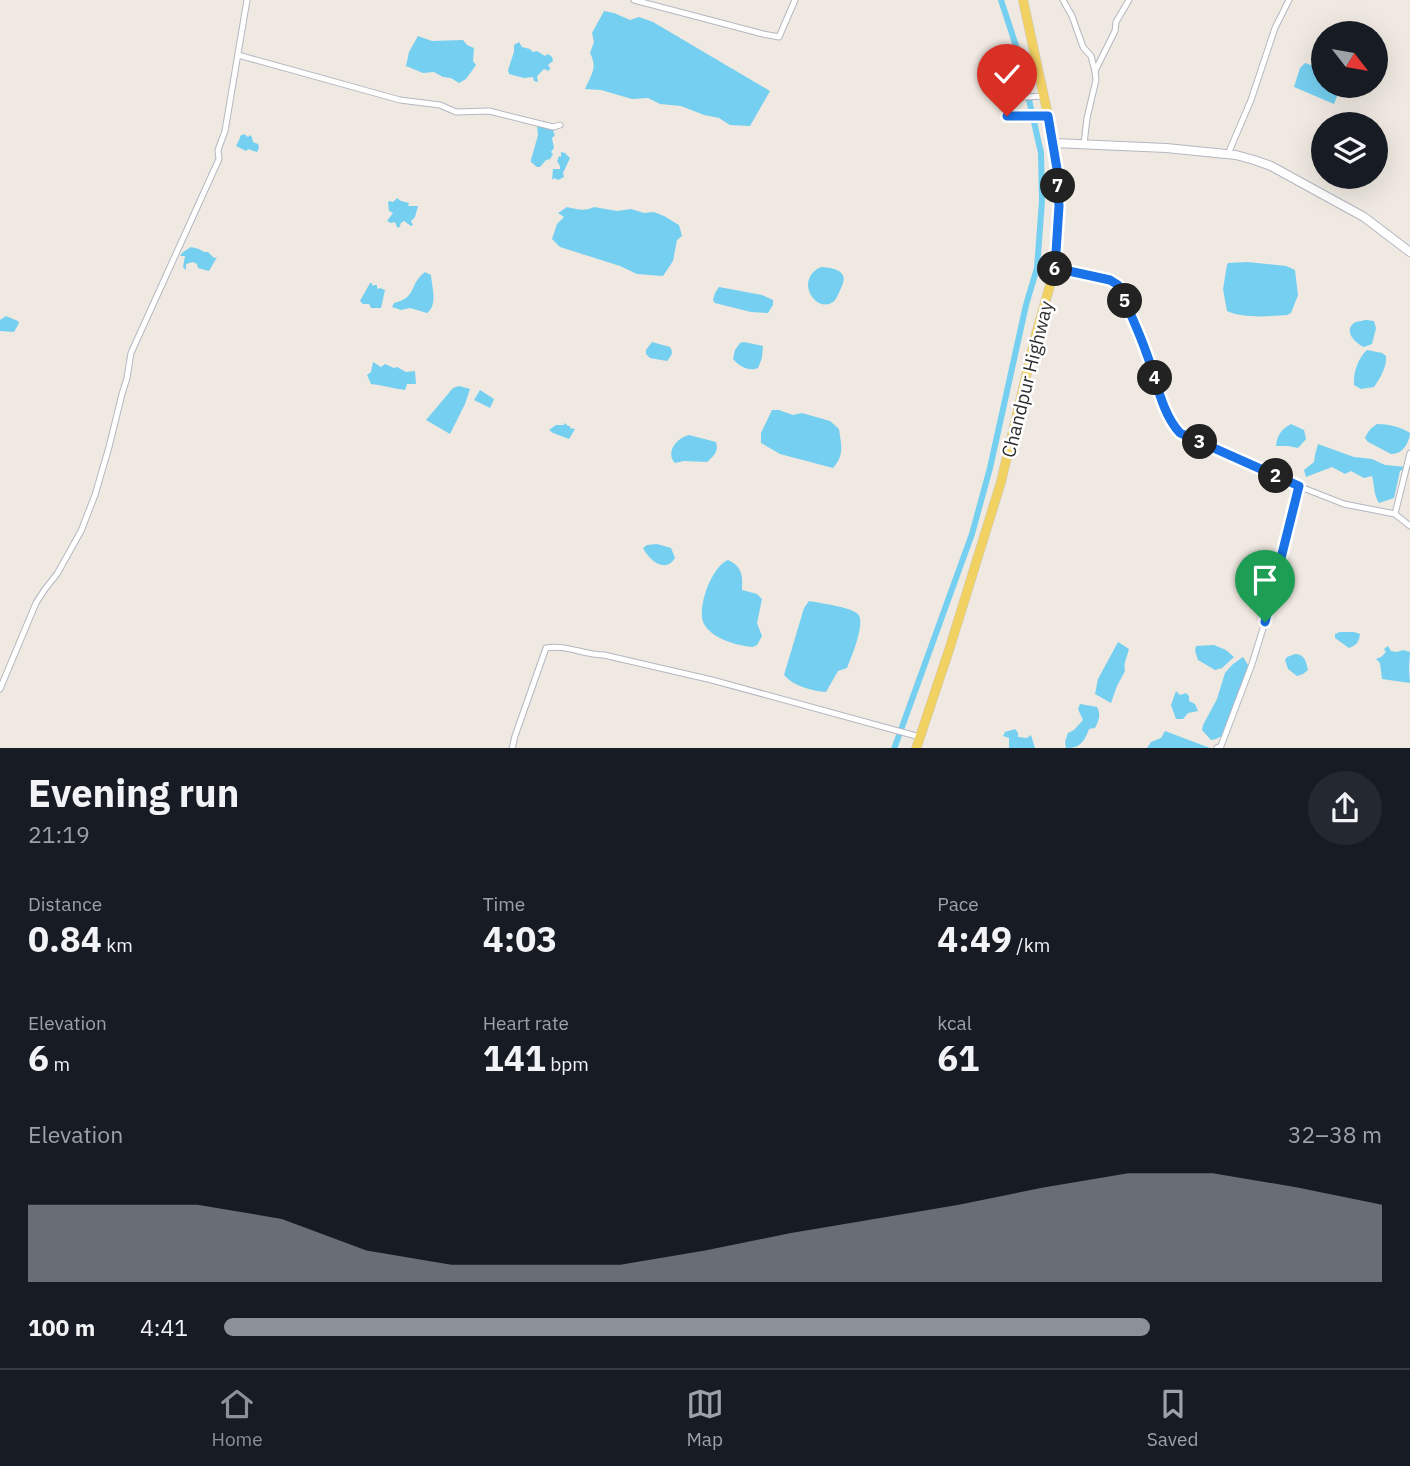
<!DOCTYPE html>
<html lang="en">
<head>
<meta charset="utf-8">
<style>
  body { margin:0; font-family:"IBM Plex Sans",sans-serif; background:#242831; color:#f1f3f6; height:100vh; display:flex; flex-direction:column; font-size:26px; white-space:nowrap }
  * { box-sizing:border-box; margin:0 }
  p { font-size:23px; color:#9ea1a6 }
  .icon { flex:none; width:38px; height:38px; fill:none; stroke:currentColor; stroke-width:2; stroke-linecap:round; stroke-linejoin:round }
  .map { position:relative; height:748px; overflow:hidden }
  .details { display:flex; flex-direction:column; background:#171b24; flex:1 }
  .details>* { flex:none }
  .needle { width:46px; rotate:121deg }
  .buttons { position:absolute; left:1311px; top:21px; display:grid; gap:14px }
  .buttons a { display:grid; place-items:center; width:77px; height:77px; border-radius:50%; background:#171b24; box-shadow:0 7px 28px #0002; font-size:35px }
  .pin { position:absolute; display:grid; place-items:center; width:60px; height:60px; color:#fff; margin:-72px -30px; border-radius:50% 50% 50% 0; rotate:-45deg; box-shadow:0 0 7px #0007 }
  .pin .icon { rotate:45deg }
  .km { position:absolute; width:35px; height:35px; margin:-18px; border-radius:50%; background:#222; color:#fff; font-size:19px; line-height:35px; text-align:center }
  .round { display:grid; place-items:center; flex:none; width:74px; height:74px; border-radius:37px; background:#242831 }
  .overview { display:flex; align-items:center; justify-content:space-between; height:119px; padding:0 28px }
  h1 { font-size:38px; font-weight:700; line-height:52px }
  .metrics { display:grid; grid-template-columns:repeat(3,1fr); gap:10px; height:119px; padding:7px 28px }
  .metrics div { display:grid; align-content:center }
  .metrics b { font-size:35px; font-weight:700 }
  .metrics small { font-size:19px; font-weight:400 }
  .metrics p { font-size:19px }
  .chart { height:196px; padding:14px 28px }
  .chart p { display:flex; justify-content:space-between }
  .chart svg { width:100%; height:126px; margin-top:7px; fill:#8c9099; opacity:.7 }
  ul { padding:0 28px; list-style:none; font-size:23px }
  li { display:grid; grid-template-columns:112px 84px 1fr; align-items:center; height:52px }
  li i { height:18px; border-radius:9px; background:#8c9099 }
  .tabs { display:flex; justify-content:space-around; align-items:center; height:98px; border-top:2px solid #363941; background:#171b24; font-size:19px; color:#9ea1a6 }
  .tabs a { display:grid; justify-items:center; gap:4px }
  .tabs .selected { color:#8c9099 }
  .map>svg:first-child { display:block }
  .water { fill:#75cff0 }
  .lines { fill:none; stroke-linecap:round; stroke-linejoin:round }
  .canal { stroke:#75cff0; stroke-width:6 }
  .street-casing { stroke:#b4b7c1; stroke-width:7 }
  .secondary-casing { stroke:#b4b7c1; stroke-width:10 }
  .primary-casing { stroke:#c9c9c9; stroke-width:10 }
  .street { stroke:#fff; stroke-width:5 }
  .secondary { stroke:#fff; stroke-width:8 }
  .primary { stroke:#f2d163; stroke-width:9 }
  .route-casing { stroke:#fff; stroke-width:14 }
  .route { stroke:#1a73e8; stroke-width:9 }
  .labels { text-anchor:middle; stroke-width:5; stroke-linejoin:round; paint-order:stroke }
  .street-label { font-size:19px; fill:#2e2e2e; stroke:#fff }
</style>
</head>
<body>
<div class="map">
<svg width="1410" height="749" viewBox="0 0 1410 749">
  <rect width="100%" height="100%" fill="#efe9e1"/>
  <g class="water">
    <path d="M604,11L614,13L630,20L639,17L653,22L770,91L750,126L730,125L719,118L704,115L681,106L660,104L648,98L632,99L601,90L585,89C591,75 598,68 590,53L594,42L592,33Z"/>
    <path d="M418,36L432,41L463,40L467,45L474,48L473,61L476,65L466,79L459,83L451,78L443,77L434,72L423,73L406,66L409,52Z"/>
    <path d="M519,42L522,47L530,49L533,52L537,51L545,56L548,54L552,57L553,61L548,65L550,68L549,71L544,69L537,76L538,82L534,81L533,77L524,78L509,74L508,70L514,52V45Z"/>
    <path d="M1305,63L1323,69V86H1341L1334,104L1294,87L1300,68Z"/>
    <path d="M537,125L555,130L553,132L555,135L552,138L554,148L551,152L553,154L550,159L546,160L540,167H537L531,162V160L538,135Z"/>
    <path d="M244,134L248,137L250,135L252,137L253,142L258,144L259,148L257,152L248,149L246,151L236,146L240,138V136Z"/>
    <path d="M561,152L565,153L570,158L563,173L564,177L558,180L554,178L552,180L553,169H560V166L557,161L559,156L561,157Z"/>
    <path d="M397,198L401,201L409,203L408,206H418L415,217L411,221L413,225L411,226L404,221L401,223L399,228L397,227L395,222L391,223L387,221L393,213L389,211L388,202L390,201L393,202Z"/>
    <path d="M567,207C576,209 585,212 594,207L617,211L631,209L644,213L654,212L664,216L679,225L682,236L677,240L673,261L663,276L637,274L620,266L560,247L552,239L557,224L564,217L558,213Z"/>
    <path d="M191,247L199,249L204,252H208L214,258L217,257L209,271L198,268L197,264L193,262L186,264V270L183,267L185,256H180L183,252Z"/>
    <path d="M1247,262L1286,266L1295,270L1298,295L1291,313L1287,315C1267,316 1246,319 1227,311L1223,289L1227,265L1228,263Z"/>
    <path d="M821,267C835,268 850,271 841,288C839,293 836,300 833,302C815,314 794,279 821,267Z"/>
    <path d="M425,272L431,275C432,288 438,305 427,313L410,308L401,310L392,307L394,303C418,297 408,285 425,272Z"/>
    <path d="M370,283H372V286L374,285H377V289L380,288L385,290L381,308H371L369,304H363L360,301Z"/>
    <path d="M719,287L762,295L773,300V305L768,313L751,312L715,303L713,300L715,293Z"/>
    <path d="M6,316L18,321L19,323L14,332L0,331V320Z"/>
    <path d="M1367,320L1374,321L1376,328L1372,344L1364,347C1356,344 1343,331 1354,323C1355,322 1365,320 1367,320Z"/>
    <path d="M652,342L670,347C674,353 671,356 667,361L650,358L646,354V350Z"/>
    <path d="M744,342L763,346L762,358L758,368C749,372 739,366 733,359L735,350L740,343Z"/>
    <path d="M1367,350L1382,353L1386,356C1387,367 1380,378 1374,387L1361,389L1354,385C1353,373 1358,358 1367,350Z"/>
    <path d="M373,362L381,367L385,364L394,368L397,367L406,372L415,371L416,384H407L405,390C394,389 383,385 371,384L367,375L371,372Z"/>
    <path d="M459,386L470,389L465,404L450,434L426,420L453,388Z"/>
    <path d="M480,390L494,399L490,408L474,400Z"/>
    <path d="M772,410H779L793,415L802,413L830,421L839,429C841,445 845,454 833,468L780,454L761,443V433Z"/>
    <path d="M565,423L568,426H570V428L575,429L569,439L553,433L549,430L556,425H564Z"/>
    <path d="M1291,424L1304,430L1306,439L1298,448L1288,446H1276C1277,436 1281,429 1291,424Z"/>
    <path d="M1377,424C1388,424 1401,427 1410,433C1409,443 1403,454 1391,454L1368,442L1365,438C1368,431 1371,428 1377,424Z"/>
    <path d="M689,435L716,442C719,451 714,456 707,462L684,461L675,463C665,452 677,438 689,435Z"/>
    <path d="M1318,444L1354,457L1372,459L1385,465L1407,467L1400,471L1394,498L1379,503C1373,493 1375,487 1372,476L1364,478L1351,471L1345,474L1332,467L1306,477L1304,470L1314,462L1315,455Z"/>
    <path d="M657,544L671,548L675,558C665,574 649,560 643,548L647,545Z"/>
    <path d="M728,560C742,566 743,576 742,590L757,594L762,599L757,623L762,636L757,645L753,647C738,646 712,639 704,624C696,608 712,566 728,560Z"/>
    <path d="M809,601C820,603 850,607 858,614C866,623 851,658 847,668L838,671L826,692C812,691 793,686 784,675L804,608Z"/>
    <path d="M1340,632H1354L1360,634C1359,643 1356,645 1349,648L1335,638V634Z"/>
    <path d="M1118,642L1129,649C1127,657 1123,664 1125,671L1117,686L1111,703L1095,694L1098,679Z"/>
    <path d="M1214,645L1226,650L1234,657L1222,668L1215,670L1198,660L1195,651L1196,646Z"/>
    <path d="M1388,646L1391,651L1397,652L1403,650L1410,652L1409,668L1410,683L1382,679L1380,663L1376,659L1381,657L1386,652L1384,649Z"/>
    <path d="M1295,654C1305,654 1306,662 1308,670L1303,674L1297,676L1288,669L1285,660L1287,657Z"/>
    <path d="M1243,657L1248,665L1243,683L1222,736L1216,739L1211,740L1202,730L1203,725L1217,699L1225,673L1233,664Z"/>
    <path d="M1176,691L1180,695L1186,693L1189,696V701L1195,704L1198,711L1188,713L1183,719H1176L1171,705Z"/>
    <path d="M1080,704L1097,707C1101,715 1099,720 1095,728L1089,729C1085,741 1079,749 1066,748L1065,742L1068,733L1074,730L1083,720L1078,709Z"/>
    <path d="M1015,729L1018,733V737L1027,738L1031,735L1035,748H1009V738L1003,736L1005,732Z"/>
    <path d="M1165,731L1210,748H1147L1151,742L1161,738Z"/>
  </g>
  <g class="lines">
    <path class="canal" d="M894,749L972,534L990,468L1026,305L1037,268L1042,201L1041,153L1019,55L1001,0"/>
    <defs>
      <g id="street">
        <path d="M634,0L763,34L779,37L795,0"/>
        <path d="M1063,0L1072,16L1083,47L1091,56L1095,71L1096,80L1087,118L1084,144"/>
        <path d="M238,55L400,100L440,105L456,112L489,111L553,127L560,125"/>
        <path d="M1095,71L1115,31L1116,22L1129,0"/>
        <path d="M1005,74L1039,73"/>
        <path d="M1006,98L1044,96"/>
        <path d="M1007,116H1048"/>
        <path d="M1228,154L1251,100L1275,28L1289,0"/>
        <path d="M1055,268L1110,280L1118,285C1127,307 1138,329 1146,352C1156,378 1160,412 1180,433L1293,484L1344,504L1395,514L1410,526"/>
        <path d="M1395,514L1410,453"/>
        <path d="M0,689L36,603L45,589L57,574L81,531L95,495L109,447L122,394L127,378L131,353L219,159L218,150L225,131L247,0"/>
        <path d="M1217,748L1221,746L1252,664L1265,622L1299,486"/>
        <path d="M512,749L515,736L546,648C565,644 584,655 604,655L712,680L920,737"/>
      </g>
      <path id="secondary" d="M1054,143L1166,148L1236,155L1254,160L1271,166L1364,217L1410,252"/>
      <path id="primary" d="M916,749L950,647L1001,482L1036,334L1055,268L1059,206L1057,169L1054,143L1023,0"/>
    </defs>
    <use href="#street" class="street-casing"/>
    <use href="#secondary" class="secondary-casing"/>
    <use href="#primary" class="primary-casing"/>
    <use href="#street" class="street"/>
    <use href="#secondary" class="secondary"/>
    <use href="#primary" class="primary"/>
  </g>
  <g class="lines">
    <defs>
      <path id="route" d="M1007,116H1048L1057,169L1059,206L1055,268L1110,280L1118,285C1127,307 1138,329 1146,352C1156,377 1161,413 1180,433L1299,486L1265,622"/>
    </defs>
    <use href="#route" class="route-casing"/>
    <use href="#route" class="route"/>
  </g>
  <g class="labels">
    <g class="street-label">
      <text transform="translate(1027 379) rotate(-76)" y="7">Chandpur Highway</text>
    </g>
  </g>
</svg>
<div class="buttons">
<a><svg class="needle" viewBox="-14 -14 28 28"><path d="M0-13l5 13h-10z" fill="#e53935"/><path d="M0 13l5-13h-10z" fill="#9ea1a6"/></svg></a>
<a><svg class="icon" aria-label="layers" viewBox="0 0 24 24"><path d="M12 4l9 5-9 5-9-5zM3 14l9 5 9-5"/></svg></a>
</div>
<div class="pin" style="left:1265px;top:622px;background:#1e9e55"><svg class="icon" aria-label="arrive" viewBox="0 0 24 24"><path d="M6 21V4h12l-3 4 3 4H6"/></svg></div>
<div class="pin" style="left:1007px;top:116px;background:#d93025"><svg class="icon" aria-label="check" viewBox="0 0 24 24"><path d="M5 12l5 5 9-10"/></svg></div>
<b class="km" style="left:1276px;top:476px">2</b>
<b class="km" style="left:1200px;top:442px">3</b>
<b class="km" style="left:1155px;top:378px">4</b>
<b class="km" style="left:1125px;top:301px">5</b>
<b class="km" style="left:1055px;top:269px">6</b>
<b class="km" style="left:1058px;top:186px">7</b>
</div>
<section class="details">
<div class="overview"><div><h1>Evening run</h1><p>21:19</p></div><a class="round"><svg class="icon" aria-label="share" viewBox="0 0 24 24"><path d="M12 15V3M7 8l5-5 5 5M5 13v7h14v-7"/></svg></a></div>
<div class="metrics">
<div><p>Distance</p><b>0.84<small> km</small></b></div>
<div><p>Time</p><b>4:03</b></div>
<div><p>Pace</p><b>4:49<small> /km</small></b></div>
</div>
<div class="metrics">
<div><p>Elevation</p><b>6<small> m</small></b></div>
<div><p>Heart rate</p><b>141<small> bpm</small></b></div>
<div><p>kcal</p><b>61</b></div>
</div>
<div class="chart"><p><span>Elevation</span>32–38 m</p>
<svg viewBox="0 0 160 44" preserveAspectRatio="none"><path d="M0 44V17L10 17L20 17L30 22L40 33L50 38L60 38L70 38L80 33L90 27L100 22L110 17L120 11L130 6L140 6L150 11L160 17V44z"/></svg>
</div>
<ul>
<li><b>100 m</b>4:41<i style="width:80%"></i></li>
</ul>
</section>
<nav class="tabs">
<a class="selected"><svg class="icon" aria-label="home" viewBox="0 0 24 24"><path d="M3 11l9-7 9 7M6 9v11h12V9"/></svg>Home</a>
<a><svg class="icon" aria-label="map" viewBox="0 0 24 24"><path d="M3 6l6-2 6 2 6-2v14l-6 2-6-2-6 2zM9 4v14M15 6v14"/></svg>Map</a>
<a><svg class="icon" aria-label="saved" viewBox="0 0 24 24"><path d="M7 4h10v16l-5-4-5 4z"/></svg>Saved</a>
</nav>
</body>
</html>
